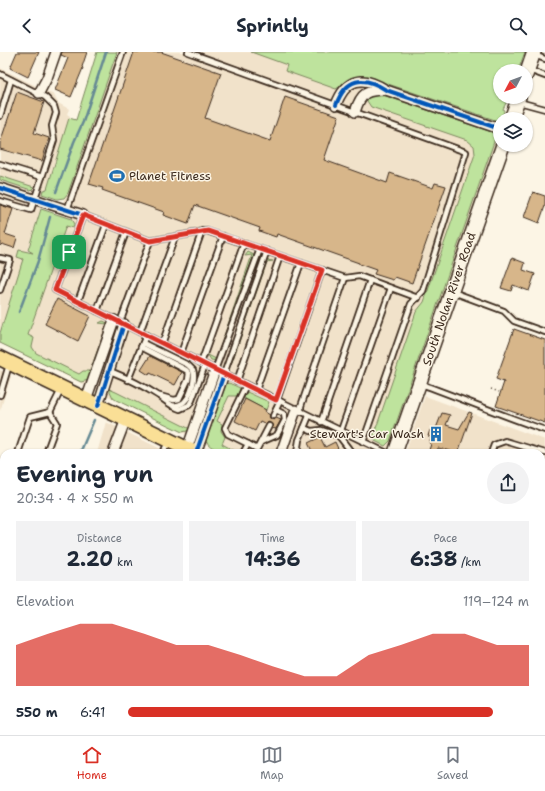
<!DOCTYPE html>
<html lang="en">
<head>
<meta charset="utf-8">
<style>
  body { margin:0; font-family:"Shantell Sans",sans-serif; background:#f2f2f3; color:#1f2937; height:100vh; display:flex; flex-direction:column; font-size:15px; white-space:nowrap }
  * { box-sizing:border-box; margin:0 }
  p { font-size:13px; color:#747a83 }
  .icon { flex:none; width:22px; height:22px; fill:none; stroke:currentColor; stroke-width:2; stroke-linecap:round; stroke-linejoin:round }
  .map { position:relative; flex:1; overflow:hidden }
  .side { position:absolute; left:0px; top:397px; width:545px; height:286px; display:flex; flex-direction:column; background:#fff; border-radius:12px 12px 0 0; box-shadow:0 1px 3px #0004 }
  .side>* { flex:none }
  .needle { width:26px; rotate:229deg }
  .tools { position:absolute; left:493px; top:12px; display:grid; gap:8px }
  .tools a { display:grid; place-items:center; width:40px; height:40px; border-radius:50%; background:#fff; box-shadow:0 1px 3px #0004; font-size:20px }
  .pin { position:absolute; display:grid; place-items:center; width:34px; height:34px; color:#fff; margin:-17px; border-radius:8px; box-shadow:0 2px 6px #0006 }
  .round { display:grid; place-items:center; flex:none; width:42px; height:42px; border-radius:21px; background:#f2f2f3 }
  .head { display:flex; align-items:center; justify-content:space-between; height:68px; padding:0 16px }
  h1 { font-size:22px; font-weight:700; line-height:30px }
  .metrics { display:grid; grid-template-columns:repeat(3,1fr); gap:6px; height:68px; padding:4px 16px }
  .metrics div { display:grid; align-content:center; border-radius:0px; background:#f2f2f3; text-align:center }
  .metrics b { font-size:20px; font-weight:700 }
  .metrics small { font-size:11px; font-weight:400 }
  .metrics p { font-size:11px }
  .chart { height:112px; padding:8px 16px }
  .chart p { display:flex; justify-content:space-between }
  .chart svg { width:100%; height:72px; margin-top:4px; fill:#d93025; opacity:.7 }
  ul { padding:0 16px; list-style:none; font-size:13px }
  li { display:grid; grid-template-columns:64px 48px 1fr; align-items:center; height:30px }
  li i { height:10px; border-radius:5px; background:#d93025 }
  header { display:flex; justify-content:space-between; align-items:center; height:52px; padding:0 16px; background:#fff; font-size:18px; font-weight:700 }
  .tabs { display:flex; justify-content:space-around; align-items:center; height:56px; border-top:1px solid #e0e1e3; background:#fff; font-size:11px; color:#747a83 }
  .tabs a { display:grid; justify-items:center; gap:2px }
  .tabs .current { color:#d93025 }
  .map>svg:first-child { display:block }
  .built { fill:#f1e2ca }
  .green { fill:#bee39d; stroke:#7c865e }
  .water { fill:#83cae3; stroke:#668a94 }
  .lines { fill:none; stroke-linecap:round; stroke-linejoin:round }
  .stream { stroke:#668a94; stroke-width:2.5 }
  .building { fill:#d7b68a; stroke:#3b2a1e }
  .service-casing { stroke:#3b2a1e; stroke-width:8 }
  .minor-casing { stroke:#3b2a1e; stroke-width:12 }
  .secondary-casing { stroke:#3b2a1e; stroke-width:16 }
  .primary-casing { stroke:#3b2a1e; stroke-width:17 }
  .path { stroke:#3b2a1e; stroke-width:1.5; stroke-dasharray:1 3; stroke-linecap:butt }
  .service { stroke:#fcf5e5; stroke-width:4.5 }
  .minor { stroke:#fcf5e5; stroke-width:9 }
  .secondary { stroke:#fcf5e5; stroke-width:13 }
  .primary { stroke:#fadf96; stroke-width:14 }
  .cycleway-casing { stroke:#fcf5e5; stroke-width:6 }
  .cycleway { stroke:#0057b8; stroke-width:4 }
  .route-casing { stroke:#fff; stroke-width:8 }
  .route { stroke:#d93025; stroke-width:5 }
  .labels { text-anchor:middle; stroke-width:3; stroke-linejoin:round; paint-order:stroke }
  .poi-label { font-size:12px; fill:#3b2a1e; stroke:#fcf5e5; text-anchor:start }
  .street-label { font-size:12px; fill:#3b2a1e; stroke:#fcf5e5 }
</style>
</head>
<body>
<header><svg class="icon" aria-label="back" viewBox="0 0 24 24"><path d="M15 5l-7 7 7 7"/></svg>Sprintly<svg class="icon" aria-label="search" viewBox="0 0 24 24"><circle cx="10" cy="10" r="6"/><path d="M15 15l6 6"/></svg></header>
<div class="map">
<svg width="545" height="683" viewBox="0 0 545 683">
  <rect width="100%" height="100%" fill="#fcf5e5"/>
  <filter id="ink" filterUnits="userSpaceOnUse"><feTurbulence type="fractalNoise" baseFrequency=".025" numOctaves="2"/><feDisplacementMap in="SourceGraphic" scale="8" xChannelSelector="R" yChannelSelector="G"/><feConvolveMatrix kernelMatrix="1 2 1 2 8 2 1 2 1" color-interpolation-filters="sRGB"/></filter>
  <g filter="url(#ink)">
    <g class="built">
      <path d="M112,0H300L500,68V81L388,401H224L0,291V16L54,43L58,51L69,57L67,62L70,64L27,200L45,206Z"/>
      <path d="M0,318L11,324L0,359Z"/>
      <path d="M425,344L545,388V557L541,555V401H405Z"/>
      <path d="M106,370L169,401H97Z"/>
      <path d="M541,583L545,585V683H317L318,679H541Z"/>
    </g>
    <g class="green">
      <path d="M97,0H117L68,141L64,146L57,147L42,142L43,138L47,137L69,66L76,68Z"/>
      <path d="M251,0H525L518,19H500V45H509L503,57L504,59L502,67L498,69L370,26C355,23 348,30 336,37L285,19L287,13Z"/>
      <path d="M377,41L492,80L496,84L390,389L385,394L375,389L373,385L416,260L424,250L475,102L474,94L467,88L371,55L367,49L368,44Z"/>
      <path d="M0,124L34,135L31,138L0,128Z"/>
      <path d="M41,157L71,167L74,172L73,176L66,174L28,283L34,286L32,295L36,301L79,322L83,319H90L107,272L99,271L103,269L108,271L89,328L81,330L0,291V281L23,207L17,205L19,198L33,201L28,198Z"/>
      <path d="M248,200L254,203L217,309L211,308L208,303L216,307L252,203L245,204Z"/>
      <path d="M266,208L273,209L267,210L232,310H230Z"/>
      <path d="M229,331L240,336V338L237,344H229L217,369L222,372L221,379L225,385L222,392L237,400L236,401C226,401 210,399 206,388L226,332Z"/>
      <path d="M109,337L116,340L190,377L187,379L182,380L116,348L113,346Z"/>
      <path d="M247,340L269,350L266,358L245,347L244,345Z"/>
    </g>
    <path class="water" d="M129,679H199L197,683H127Z"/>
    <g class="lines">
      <g class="stream">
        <path d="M56,140L74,90L83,70L106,0"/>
        <path d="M19,260L38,209L50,165"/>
        <path d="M80,401L94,368"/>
        <path d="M224,683L225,679"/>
      </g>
    </g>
    <g class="building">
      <path d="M17,0H39L28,25L10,16Z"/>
      <path d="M62,0H87L82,15L83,16L71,45L55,38L68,6L61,3Z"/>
      <path d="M134,0H161L221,21L205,66L270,89L285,45L339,64L324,108L387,131L390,121L433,136L435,131L446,134L412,231L395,225L393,228L374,222L376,218L359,212V211L277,182L276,185L259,179L260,176L195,153L188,172L163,163L164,160L102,138L103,136L89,132Z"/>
      <path d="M17,40L44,50L34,81L49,86L42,109L0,97V91Z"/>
      <path d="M533,140L545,144V154L539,171L524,165Z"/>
      <path d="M0,153L13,157L5,182L17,186L14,196L2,192L0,194Z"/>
      <path d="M512,206L525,211L523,218L535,222L529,239L513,233L511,239L501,236Z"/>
      <path d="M57,247L90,264L78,289L45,272Z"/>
      <path d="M514,277L545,288V371L496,354L504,330L496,327Z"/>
      <path d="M150,304L182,320L175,333L150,321L149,323L141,318Z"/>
      <path d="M245,347L266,358L265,360L270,363L271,367L276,366L281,368L276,377L272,376L270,371L266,372L260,369L255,379L235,369Z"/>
      <path d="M469,360L472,361L458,401L438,396L437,401H428L431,392L429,391L431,385L428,384L430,378L435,379L442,361L450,363L446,373L459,377Z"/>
      <path d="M320,385L325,395L335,390L340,401H313L308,391Z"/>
    </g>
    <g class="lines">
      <defs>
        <g id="service">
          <path d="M188,0L466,100L423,239L411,252L363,390"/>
          <path d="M534,3L545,7"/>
          <path d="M529,18L545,24"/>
          <path d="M0,22L45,45L54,54L56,61L52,74L54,88L42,125"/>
          <path d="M519,50L545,57"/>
          <path d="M0,64L11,28"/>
          <path d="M0,112L42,125L31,158L0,149"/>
          <path d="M67,158L123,0"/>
          <path d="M0,206L10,208L0,238"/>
          <path d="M453,240L504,259L514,269L545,280"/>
          <path d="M78,249L106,173"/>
          <path d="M97,259L126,180"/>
          <path d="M122,265L150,189"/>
          <path d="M140,280L175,185"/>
          <path d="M143,291L188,313L193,318C196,326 191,343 185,349C182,353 177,353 173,354"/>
          <path d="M162,292L202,179"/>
          <path d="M141,295L186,318L189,321L188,328L179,347L174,348L160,344"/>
          <path d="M181,301L223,184"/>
          <path d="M201,311L244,191"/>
          <path d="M215,318L260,197"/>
          <path d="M216,318L55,238L83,163L150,189L207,179L345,226L359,224L418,246"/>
          <path d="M110,319C125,325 145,335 159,344C166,349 171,354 180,357L189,353L192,348L205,313"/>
          <path d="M224,322L387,401"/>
          <path d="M224,322L267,199"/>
          <path d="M128,328L146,283"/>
          <path d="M237,329L280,204"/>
          <path d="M421,332C463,347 503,364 545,378"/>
          <path d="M256,338L301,211"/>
          <path d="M0,343L9,313"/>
          <path d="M277,348L322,218"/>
          <path d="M301,360V354L345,226"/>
          <path d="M273,364L280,349"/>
          <path d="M321,370L370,228"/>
          <path d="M304,376L311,379L321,378L339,384"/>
          <path d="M261,390L277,383L285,368L284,362L276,358"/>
          <path d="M248,392L257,397L269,374"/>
          <path d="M18,401L30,365L50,360L61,338"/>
          <path d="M46,401L57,371L50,360"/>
          <path d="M163,401L168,390"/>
          <path d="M243,401L248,392L228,382L225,376L246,333"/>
          <path d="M297,401L299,388L309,364"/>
          <path d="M352,401L339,384L391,236"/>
          <path d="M491,401L494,393L505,389L545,401"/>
          <path d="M0,450L4,447"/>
          <path d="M541,452L545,449"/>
          <path d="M541,519L545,507"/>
          <path d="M0,529L4,531"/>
          <path d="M541,538L545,540"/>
        </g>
        <g id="minor">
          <path d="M39,41L47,26L56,0"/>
          <path d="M336,53C346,26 363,23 386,38L500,77"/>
          <path d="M355,60C361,40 367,38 386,38"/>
          <path d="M0,136L83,163"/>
          <path d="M86,348L114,268"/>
          <path d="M98,354L124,272"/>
          <path d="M187,397L215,318"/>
          <path d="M113,401L126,367"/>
          <path d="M196,401L224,322"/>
          <path d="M281,401L296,358"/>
          <path d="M0,566L4,568"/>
          <path d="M21,683L23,679"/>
        </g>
        <g id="secondary">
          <path d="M526,23L534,0"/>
          <path d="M511,67L519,45"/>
          <path d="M395,401L503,93"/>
          <path d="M304,683L306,679"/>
        </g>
        <g id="primary">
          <path d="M0,306L195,401"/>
          <path d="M541,569L545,571"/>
        </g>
      </defs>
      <use href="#service" class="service-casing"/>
      <use href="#minor" class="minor-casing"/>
      <use href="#secondary" class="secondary-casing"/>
      <use href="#primary" class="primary-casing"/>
      <path class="path" d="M491,337L499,340"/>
      <use href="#service" class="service"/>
      <use href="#minor" class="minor"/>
      <use href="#secondary" class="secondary"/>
      <use href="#primary" class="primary"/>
      <defs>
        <g id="cycleway">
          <path d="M336,53C346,26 363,23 386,38L500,77"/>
          <path d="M0,136L83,163"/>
          <path d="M98,354L124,272"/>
          <path d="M196,401L224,322"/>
        </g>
      </defs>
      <use href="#cycleway" class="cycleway-casing"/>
      <use href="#cycleway" class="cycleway"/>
    </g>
  </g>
  <g class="lines" filter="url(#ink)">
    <defs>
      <path id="route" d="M83,163L150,189L208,179L322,218L276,348L55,238Z"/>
    </defs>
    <use href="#route" class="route-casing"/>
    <use href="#route" class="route"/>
  </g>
  <defs>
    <symbol id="stadium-bare" viewBox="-9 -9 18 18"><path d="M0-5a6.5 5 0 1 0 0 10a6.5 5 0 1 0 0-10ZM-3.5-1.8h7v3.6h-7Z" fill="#1f6fb2" stroke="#fcf5e5" stroke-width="2.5" paint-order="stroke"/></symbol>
    <symbol id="building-bare" viewBox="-9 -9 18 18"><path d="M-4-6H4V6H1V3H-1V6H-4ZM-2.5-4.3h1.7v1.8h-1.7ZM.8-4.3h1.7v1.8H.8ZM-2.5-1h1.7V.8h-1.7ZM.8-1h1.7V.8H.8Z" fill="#1f6fb2" stroke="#fcf5e5" stroke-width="2.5" paint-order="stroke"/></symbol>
  </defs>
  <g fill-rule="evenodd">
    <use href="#stadium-bare" x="106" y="113" width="22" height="22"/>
    <use href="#building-bare" x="425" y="371" width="22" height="22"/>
  </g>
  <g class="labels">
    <g class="poi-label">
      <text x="129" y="128">Planet Fitness</text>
      <text x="424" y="386" text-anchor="end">Stewart's Car Wash</text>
    </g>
    <g class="street-label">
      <text transform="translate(449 247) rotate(-71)" y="4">South Nolan River Road</text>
    </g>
  </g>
</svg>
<div class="tools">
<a><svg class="needle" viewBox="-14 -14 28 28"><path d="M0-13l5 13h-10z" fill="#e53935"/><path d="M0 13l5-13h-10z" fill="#747a83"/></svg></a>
<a><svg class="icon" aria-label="layers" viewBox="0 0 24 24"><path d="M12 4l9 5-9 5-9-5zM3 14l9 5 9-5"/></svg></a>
</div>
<div class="pin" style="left:69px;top:200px;background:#1e9e55"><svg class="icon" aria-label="arrive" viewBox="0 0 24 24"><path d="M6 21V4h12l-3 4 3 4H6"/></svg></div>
<section class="side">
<div class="head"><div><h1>Evening run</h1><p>20:34 · 4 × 550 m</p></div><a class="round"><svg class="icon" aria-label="share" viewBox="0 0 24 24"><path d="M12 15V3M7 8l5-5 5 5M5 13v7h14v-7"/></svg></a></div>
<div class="metrics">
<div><p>Distance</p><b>2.20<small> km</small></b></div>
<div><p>Time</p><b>14:36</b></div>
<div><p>Pace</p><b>6:38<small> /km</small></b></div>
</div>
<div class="chart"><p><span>Elevation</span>119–124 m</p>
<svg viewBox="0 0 160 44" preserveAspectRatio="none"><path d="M0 44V19L10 12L20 6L30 6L40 12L50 19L60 19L70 25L80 32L90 38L100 38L110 25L120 19L130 12L140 12L150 19L160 19V44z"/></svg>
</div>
<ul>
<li><b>550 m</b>6:41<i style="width:91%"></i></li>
</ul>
</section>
</div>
<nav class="tabs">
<a class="current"><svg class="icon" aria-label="home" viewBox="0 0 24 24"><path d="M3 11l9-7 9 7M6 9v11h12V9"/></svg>Home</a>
<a><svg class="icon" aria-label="map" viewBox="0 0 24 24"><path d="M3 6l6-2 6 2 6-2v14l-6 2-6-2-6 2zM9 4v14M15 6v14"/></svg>Map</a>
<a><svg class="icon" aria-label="saved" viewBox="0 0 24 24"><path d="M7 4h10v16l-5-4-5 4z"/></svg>Saved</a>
</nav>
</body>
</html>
